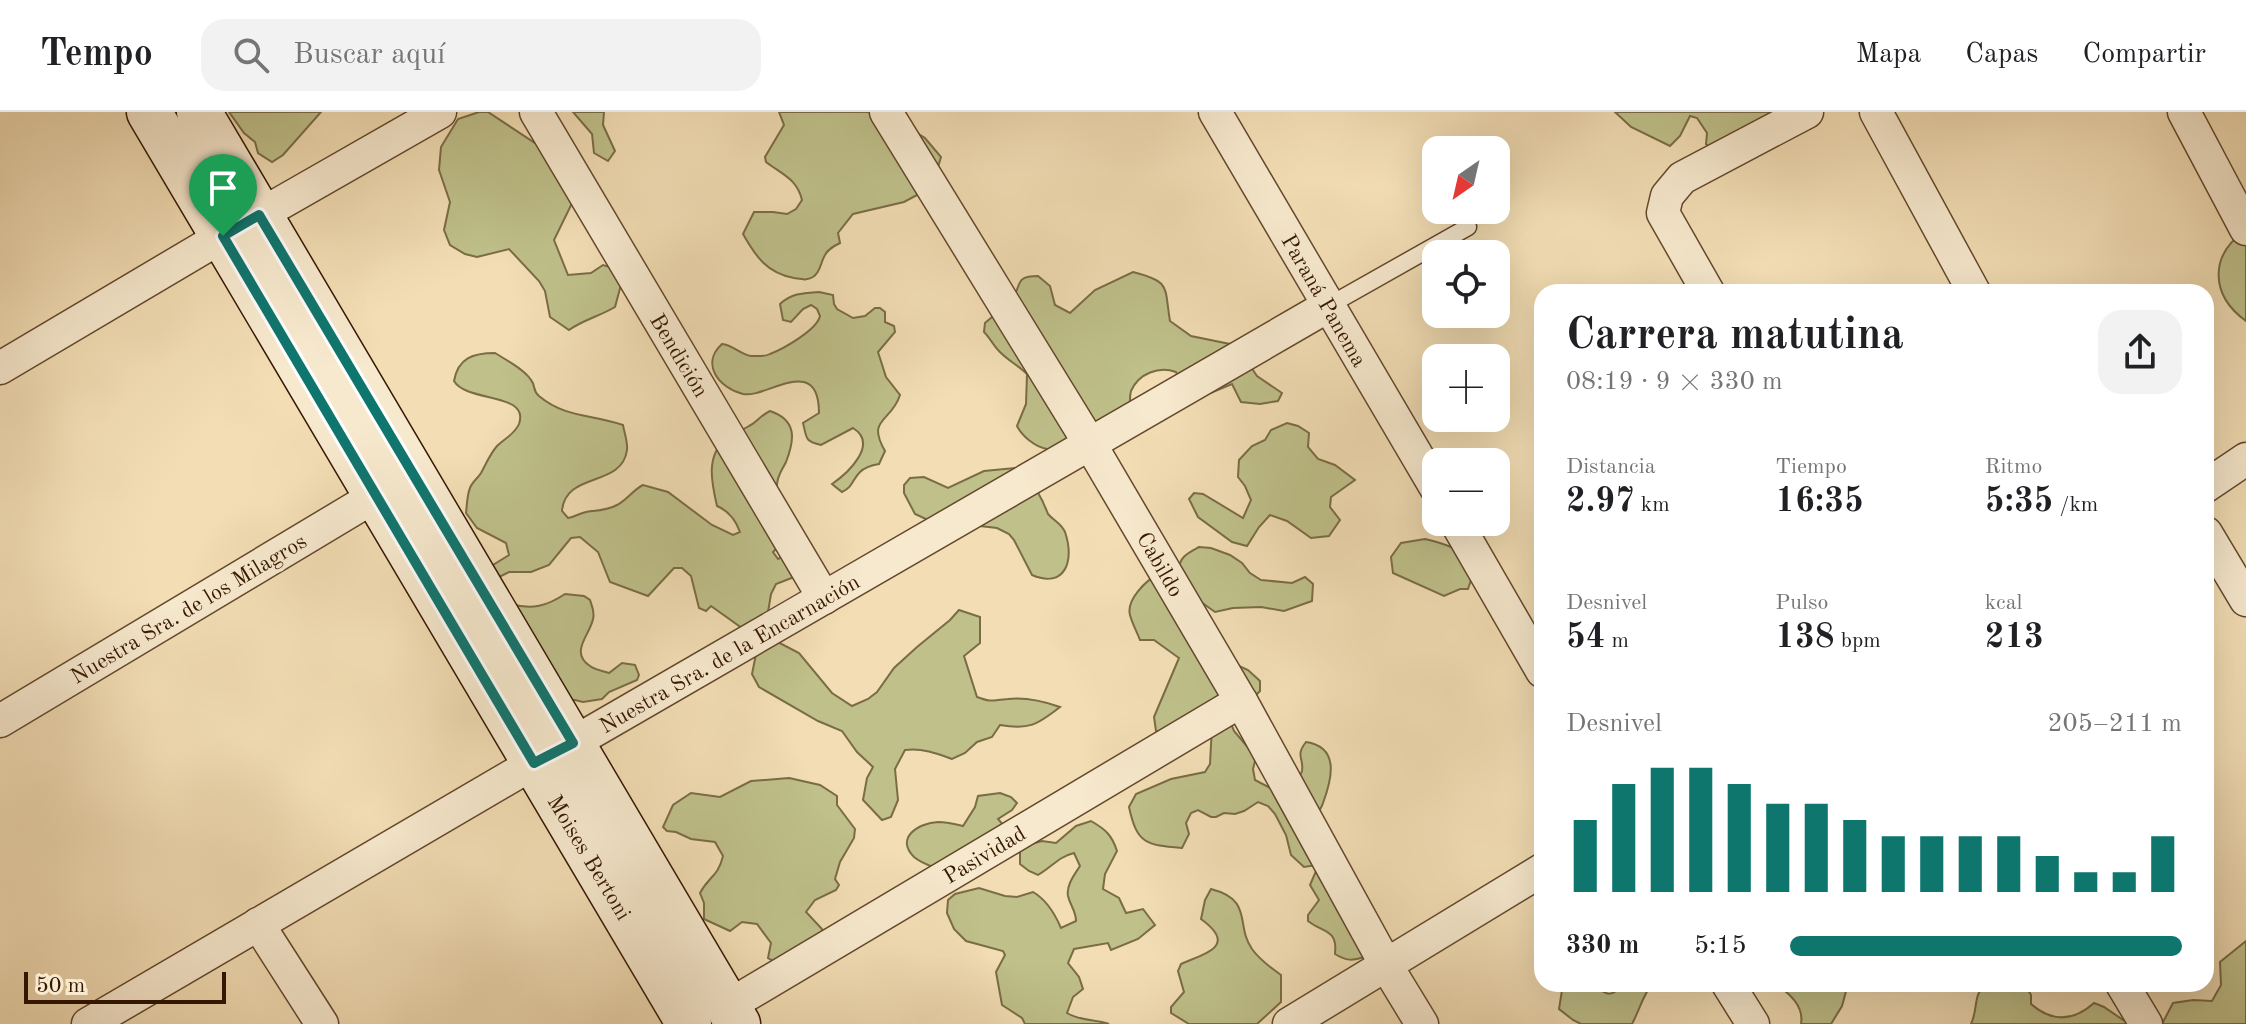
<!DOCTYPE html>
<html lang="es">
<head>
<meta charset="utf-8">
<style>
  body { margin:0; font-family:"Old Standard TT",serif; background:#f2f2f2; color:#202124; height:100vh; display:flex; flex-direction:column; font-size:30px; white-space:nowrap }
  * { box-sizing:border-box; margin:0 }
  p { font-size:26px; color:#757577 }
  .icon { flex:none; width:44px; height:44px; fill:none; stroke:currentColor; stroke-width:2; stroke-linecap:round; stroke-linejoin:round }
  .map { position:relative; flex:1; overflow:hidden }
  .drawer { position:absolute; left:1534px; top:172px; width:680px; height:708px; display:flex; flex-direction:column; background:#fff; border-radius:24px; box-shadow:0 8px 32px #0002 }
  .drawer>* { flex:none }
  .needle { width:52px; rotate:214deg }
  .controls { position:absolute; left:1422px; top:24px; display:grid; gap:16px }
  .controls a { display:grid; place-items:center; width:88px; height:88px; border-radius:16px; background:#fff; box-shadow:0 8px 32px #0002; font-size:40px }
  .scale { position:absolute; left:24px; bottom:20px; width:202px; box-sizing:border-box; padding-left:8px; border:4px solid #351700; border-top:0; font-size:22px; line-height:28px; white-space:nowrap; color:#351700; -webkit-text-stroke:6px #f7e9ce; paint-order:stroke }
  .pin { position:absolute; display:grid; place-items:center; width:68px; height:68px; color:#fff; margin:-82px -34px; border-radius:50% 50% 50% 0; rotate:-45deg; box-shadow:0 0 8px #0007 }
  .pin .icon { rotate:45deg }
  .round { display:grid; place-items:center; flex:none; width:84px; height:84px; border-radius:24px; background:#f2f2f2 }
  .head { display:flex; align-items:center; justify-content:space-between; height:136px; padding:0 32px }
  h1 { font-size:44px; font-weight:800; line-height:60px }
  .stats { display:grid; grid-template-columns:repeat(3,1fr); gap:12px; height:136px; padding:8px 32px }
  .stats div { display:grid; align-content:center }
  .stats b { font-size:34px; font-weight:800 }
  .stats small { font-size:22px; font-weight:400 }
  .stats p { font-size:22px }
  .chart { height:224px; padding:16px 32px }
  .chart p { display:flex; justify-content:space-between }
  .chart svg { width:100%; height:144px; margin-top:8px; stroke:#0f766e; stroke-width:6 }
  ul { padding:0 32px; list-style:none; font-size:26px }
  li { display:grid; grid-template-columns:128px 96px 1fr; align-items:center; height:60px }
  li i { height:20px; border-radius:10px; background:#0f766e }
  header { display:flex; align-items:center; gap:48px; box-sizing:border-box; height:112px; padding:0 40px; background:#fff; border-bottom:2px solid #e0e0e0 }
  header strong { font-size:38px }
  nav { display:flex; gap:44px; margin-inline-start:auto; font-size:28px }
  .search { width:560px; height:72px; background:#f2f2f2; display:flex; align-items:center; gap:20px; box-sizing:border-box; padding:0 28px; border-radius:24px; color:#757577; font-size:30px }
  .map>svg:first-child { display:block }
  .green { fill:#bfc08a; stroke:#7a6c45; stroke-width:2 }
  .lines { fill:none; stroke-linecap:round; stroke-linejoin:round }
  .lane-casing { stroke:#64482d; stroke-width:19 }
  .street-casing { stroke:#64482d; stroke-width:35 }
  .secondary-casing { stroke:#351700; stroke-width:47 }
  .lane { stroke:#f7e9ce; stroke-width:16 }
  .street { stroke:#f7e9ce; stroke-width:32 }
  .secondary { stroke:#f7e9ce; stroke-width:44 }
  .route-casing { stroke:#fff; stroke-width:16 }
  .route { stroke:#0f766e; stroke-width:10 }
  .labels { text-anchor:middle; stroke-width:7; stroke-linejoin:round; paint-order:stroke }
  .street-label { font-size:22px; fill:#351700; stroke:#f7e9ce }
</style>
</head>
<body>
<header>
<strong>Tempo</strong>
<div class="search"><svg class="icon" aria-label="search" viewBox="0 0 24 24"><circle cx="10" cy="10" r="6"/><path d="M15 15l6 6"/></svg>Buscar aquí</div>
<nav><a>Mapa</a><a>Capas</a><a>Compartir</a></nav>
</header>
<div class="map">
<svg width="2246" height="912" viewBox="0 0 2246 912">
  <rect width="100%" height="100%" fill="#f2ddb4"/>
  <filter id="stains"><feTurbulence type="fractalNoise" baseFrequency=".0025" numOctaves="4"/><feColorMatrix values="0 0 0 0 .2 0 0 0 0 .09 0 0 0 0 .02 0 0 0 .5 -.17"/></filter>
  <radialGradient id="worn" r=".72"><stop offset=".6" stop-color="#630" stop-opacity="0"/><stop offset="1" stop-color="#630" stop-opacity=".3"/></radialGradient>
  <g class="green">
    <path d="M229,0H321L283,43L272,50L258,41L255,30L244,21Z"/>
    <path d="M479,0H488L556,45L577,81L554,128L568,163L591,161L603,153L620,158L622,169L615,195C600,204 583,208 569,218L550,205L545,179L539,169L509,137L477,145L465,142L450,133L444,118L450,90L439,58L441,35L458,7Z"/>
    <path d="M573,0H604L603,13L615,39L608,49L594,41L592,22Z"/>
    <path d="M779,0H883L925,26L941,45L932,75L904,90L853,102L838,121L840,131C834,134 828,137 825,143C820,151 821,160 813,165C806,169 801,167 794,166C767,161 756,145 743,122L754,100H773L787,102L796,97L802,88C797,67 783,63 766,50L765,45L784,13Z"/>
    <path d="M1615,0H1773L1715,41L1706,32L1707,21L1697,6L1690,4L1680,24L1670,34L1631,15Z"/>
    <path d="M2246,118V209C2210,183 2209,143 2246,118Z"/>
    <path d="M1133,160C1172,170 1164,175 1170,209L1191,224L1230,232L1239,237L1257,264L1282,281L1278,289L1260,292L1241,290L1232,272L1206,283L1180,268L1176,260C1159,254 1139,261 1131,279C1129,286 1130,293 1131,300C1114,309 1064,340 1047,337C1035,335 1022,324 1017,314L1026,292L1027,262C1019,254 1009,249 1001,241C994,235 991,227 984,220L985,211C994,203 1004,196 1011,188C1023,174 1013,164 1038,164L1050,174L1055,193L1070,201L1095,178Z"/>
    <path d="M819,180L833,183L834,192L837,197L853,206L865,204L875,196H880L885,200V210L894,214L895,220L878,240L886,265L900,283C891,311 866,306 885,339L879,352C873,353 865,355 860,360C852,368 853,375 842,380L832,372C848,361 879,332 853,316L821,333C804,329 807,326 803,311L819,301C819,240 766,287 743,282C719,276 700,252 722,232C733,233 740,242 751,244C757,244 765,245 770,242C783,237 817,218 820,204L817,197L811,193L803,197L791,210L783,208L780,192C792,181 804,181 819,180Z"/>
    <path d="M495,241C506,248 524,257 531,268C536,274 532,278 539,284C565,306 592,302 623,313C624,320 628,330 627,338C622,376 565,359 562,399L568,406C575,405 580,401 586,400C598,398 606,399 617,393C627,388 633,378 643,373L668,380L712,413L733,423L740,420C736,409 729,399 717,394C712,372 705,344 726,327C733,322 742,318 749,314C757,310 761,303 770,299C797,308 795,327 786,350C782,358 777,364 777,373C776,394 777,415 777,436L773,440L778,447L790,441L794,465L776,472L771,482L767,506L742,516L711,494L706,499L699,496L691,464L682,456H674L648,484L610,470L598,440L580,425L571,426L549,453L531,460H509L497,466L511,492C532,498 547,494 565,482L584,484L590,488C592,494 595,500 593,507C590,523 569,540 590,554C595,558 604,559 609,561L622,551L635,553L639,563L637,568L609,580L602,587L583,590L575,588L569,589L484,464L493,453L509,443L506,431L477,416L466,401C467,393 467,383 470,376C472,370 478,366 481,361C486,352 490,342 497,334C504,327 515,322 519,312C530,280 467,291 454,269C458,246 473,241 495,241Z"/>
    <path d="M1287,311L1298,314L1309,321L1308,335L1318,347L1335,353L1355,368L1331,385L1330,395L1340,408L1329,424L1311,426L1287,409L1270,403L1259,415L1247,434L1232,430L1198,405L1189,387L1194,381L1203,382L1243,406L1251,388L1245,374L1238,365L1239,348L1252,334L1265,328L1271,318Z"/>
    <path d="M1015,356C1027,364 1037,377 1043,390C1043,391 1048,401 1048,402C1054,409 1061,411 1065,420C1075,449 1065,477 1032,463L1014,428L1009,422L997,416L928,408L915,402L904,381V373L910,366L924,365L948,376L984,359Z"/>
    <path d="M1425,427C1447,432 1462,437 1475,456L1468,477H1460L1444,484L1393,461L1391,445L1401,431Z"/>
    <path d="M1199,435L1211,436L1230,443L1242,451L1250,461L1261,468L1292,471L1305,465L1313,472L1312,489L1284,499L1261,495L1233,496L1215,500L1194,485L1222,546L1248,558L1260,569V579L1246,593L1227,602L1234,619L1256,645L1253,657L1255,668L1272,677L1296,670C1298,666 1301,663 1302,659C1304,646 1295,644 1306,630C1340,635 1332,667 1323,691C1322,695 1319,698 1318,702C1314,717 1317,737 1317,753L1304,755L1291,743L1286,723L1275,702L1268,694L1258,690L1244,699L1235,702L1224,701L1216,705H1211L1198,698L1191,701L1186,711L1189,722L1182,736C1146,733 1137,732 1129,695L1136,682L1171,667L1205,660L1210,652L1212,614L1173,624L1156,619L1154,605L1179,546L1154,528H1140C1137,520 1132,511 1130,503C1126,488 1146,468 1159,462C1165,460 1173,459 1179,458C1179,445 1188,441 1199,435Z"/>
    <path d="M959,498L980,505V531L964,544L977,585C993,591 992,588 1008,587C1026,585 1043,589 1060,595C1037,613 1029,618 1000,613L992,625L977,630L965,641L952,647C936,641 922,636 905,638L895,657L898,688L891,705L882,708L863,688L867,666L873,655L857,640L842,619L818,609L759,575L752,562L756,542L774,528L799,541L832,581L852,594L868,587L877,580L894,556L917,535L950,508Z"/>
    <path d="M789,666L820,673L837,684V693L855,717L854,726L840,750L835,767L839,773L836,778L815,788L806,800L822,817L824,825L780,853L768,846L771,831L757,812L742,810L730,819L704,807V791L700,781C709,764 718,765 723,744L715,730L691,727L676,720L667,719L663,715L673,693L691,681L720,685L751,669Z"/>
    <path d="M1000,681L1011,685L1017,691L1012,698L998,707L1005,715L943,759C934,755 922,752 914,745C895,726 918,711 938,710C946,710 955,712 963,714L975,695L978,684Z"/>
    <path d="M1091,709C1105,717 1112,723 1117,739L1105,762L1103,777L1119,786L1126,801L1143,797L1155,813L1138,827L1111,838L1108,831L1074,837L1068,851L1079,865L1083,877L1073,885L1067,901C1080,909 1095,907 1109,912H1025L1022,906L1002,893L996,860L1005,843L1003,839L966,829L954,817L947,801L948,788L955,782L979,776L1005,784L1017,785L1033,780C1047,788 1055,802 1061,816L1076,809C1076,799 1070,793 1068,784C1066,773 1075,762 1080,754L1074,741C1058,745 1052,755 1038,763L1029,759L1020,752V735L1042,729L1056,731L1076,714Z"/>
    <path d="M1325,757L1364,845C1353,849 1346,849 1335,842C1338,817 1323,821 1308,809V803L1319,788L1310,773L1316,759Z"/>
    <path d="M1211,777C1254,788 1235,813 1252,837C1259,847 1271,856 1281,863V890L1257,912H1189L1171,901V895L1184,880L1178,859L1181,852C1206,841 1238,834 1201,807L1205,788Z"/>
    <path d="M2246,829V912H2162L2173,891L2193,888L2212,889L2221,873L2220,850Z"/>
    <path d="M1563,872C1571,872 1583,870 1590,873C1607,880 1607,889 1624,872H1652C1643,883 1639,899 1632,912H1581L1573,908L1559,897Z"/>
    <path d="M1776,872H1848L1842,894L1831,912H1801C1804,894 1790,882 1776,872Z"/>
    <path d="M1985,872H2025L2031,883V892C2053,911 2074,909 2094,891L2104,895L2129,912H1971C1978,898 1973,883 1985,872Z"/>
  </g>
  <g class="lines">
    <defs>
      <path id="lane" d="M1328,194L1468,115"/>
      <g id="street">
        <path d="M536,0L824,486"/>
        <path d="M886,0L1090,332L1241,589L1386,853L1422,912"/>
        <path d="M1215,0L1436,376"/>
        <path d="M1876,0L1974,180"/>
        <path d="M2184,0L2246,117"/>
        <path d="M1708,180L1663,101L1667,84L1682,66L1807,0"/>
        <path d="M0,256L223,124L440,0"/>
        <path d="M2206,374L2246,347"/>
        <path d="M1456,410L1542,559"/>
        <path d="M2206,421L2246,488"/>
        <path d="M0,609L377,383"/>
        <path d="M258,812L322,912"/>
        <path d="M1728,872L1753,912"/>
        <path d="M2122,872L2146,912"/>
        <path d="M728,894L1241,589"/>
        <path d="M88,912L534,651L573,631L1328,194"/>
        <path d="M1289,912L1542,758"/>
      </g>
      <g id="secondary">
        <path d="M149,0L689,912"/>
        <path d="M199,0L738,912"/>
      </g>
    </defs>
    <use href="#lane" class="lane-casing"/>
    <use href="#street" class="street-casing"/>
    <use href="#secondary" class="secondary-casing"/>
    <use href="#lane" class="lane"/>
    <use href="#street" class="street"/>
    <use href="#secondary" class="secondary"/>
  </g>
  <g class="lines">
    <defs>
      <path id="route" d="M259,103L573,631L534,651L223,124Z"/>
    </defs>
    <use href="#route" class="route-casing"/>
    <use href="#route" class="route"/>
  </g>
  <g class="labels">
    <g class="street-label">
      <text transform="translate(1325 188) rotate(60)" y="8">Paraná Panema</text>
      <text transform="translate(680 243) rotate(59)" y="8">Bendición</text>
      <text transform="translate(1161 452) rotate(60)" y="8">Cabildo</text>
      <text transform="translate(188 496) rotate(-31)" y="8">Nuestra Sra. de los Milagros</text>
      <text transform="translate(729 541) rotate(-30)" y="8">Nuestra Sra. de la Encarnación</text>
      <text transform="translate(984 742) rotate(-31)" y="8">Pasividad</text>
      <text transform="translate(590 745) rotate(59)" y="8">Moises Bertoni</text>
    </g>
  </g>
  <rect width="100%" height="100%" filter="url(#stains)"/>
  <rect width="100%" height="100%" fill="url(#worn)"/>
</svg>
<div class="controls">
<a><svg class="needle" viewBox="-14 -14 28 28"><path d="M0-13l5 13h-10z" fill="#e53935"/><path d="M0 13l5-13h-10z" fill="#757577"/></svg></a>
<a><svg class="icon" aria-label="locate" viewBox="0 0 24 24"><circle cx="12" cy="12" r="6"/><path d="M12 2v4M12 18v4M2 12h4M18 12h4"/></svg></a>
<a>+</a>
<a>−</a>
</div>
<div class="scale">50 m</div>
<div class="pin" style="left:223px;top:124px;background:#1e9e55"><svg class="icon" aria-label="arrive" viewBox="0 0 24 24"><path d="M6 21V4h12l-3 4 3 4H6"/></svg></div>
<section class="drawer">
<div class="head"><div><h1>Carrera matutina</h1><p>08:19 · 9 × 330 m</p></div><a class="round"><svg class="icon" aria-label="share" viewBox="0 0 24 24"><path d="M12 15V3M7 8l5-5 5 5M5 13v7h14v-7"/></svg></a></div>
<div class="stats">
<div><p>Distancia</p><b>2.97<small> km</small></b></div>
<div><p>Tiempo</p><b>16:35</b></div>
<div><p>Ritmo</p><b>5:35<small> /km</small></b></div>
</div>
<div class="stats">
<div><p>Desnivel</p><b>54<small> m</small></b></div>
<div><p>Pulso</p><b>138<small> bpm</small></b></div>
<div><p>kcal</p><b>213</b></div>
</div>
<div class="chart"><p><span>Desnivel</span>205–211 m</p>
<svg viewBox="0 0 160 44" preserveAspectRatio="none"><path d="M5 44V22M15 44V11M25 44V6M35 44V6M45 44V11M55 44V17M65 44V17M75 44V22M85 44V27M95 44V27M105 44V27M115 44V27M125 44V33M135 44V38M145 44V38M155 44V27"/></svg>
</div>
<ul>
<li><b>330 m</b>5:15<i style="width:100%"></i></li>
</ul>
</section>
</div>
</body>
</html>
